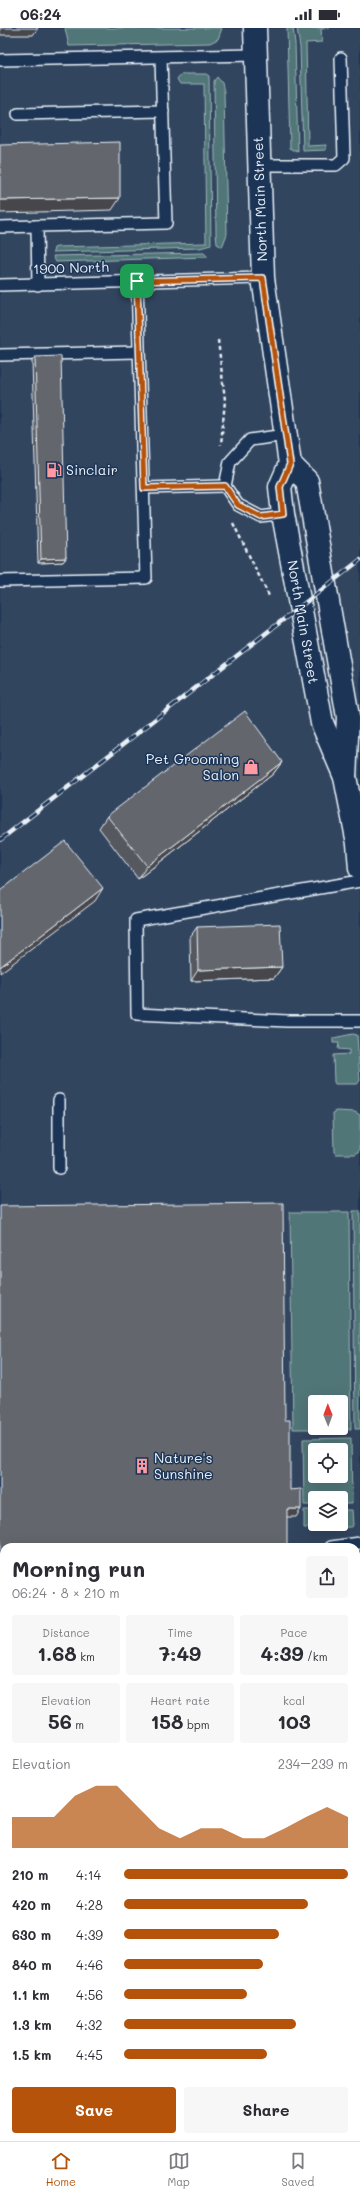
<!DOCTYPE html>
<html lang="en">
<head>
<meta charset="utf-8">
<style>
  body { margin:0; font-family:Mali,sans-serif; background:#f7f7f7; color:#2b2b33; height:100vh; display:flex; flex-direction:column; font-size:15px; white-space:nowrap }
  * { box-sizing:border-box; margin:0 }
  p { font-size:13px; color:#7c7c81 }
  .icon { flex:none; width:22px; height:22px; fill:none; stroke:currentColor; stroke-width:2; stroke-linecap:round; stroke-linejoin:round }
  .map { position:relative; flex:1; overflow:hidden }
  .drawer { position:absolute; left:0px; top:1515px; width:360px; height:598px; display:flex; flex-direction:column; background:#fff; border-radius:12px 12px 0 0; box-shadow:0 4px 16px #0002 }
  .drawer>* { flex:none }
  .needle { width:26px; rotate:359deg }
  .buttons { position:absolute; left:308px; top:1367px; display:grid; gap:8px }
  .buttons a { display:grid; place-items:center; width:40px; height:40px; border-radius:4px; background:#fff; box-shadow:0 4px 16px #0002; font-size:20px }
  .pin { position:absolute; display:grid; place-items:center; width:34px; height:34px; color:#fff; margin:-17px; border-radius:8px; box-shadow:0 2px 6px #0006 }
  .round { display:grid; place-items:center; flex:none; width:42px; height:42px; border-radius:4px; background:#f7f7f7 }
  .headline { display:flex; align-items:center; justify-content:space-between; height:68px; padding:0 12px }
  h1 { font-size:22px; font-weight:700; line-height:30px }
  .figures { display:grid; grid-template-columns:repeat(3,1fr); gap:6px; height:68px; padding:4px 12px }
  .figures div { display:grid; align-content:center; border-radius:4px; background:#f7f7f7; text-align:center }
  .figures b { font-size:20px; font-weight:700 }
  .figures small { font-size:11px; font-weight:400 }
  .figures p { font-size:11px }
  .chart { height:112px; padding:8px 12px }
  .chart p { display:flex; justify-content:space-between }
  .chart svg { width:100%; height:72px; margin-top:4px; fill:#b45309; opacity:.7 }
  .primary-button { display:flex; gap:8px; margin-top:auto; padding:8px 12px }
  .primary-button a { flex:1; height:46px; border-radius:4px; background:#b45309; color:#fff; font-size:16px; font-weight:700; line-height:46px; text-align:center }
  .primary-button a+a { background:#f7f7f7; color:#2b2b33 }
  ul { padding:0 12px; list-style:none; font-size:13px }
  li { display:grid; grid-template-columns:64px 48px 1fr; align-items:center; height:30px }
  li i { height:10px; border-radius:5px; background:#b45309 }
  .status { display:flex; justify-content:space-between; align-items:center; height:28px; padding:0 20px; background:#fff; direction:ltr }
  .status svg { height:11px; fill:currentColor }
  .menu { display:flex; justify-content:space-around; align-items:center; height:56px; border-top:1px solid #e1e1e2; background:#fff; font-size:11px; color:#7c7c81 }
  .menu a { display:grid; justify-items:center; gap:2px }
  .menu .selected { color:#b45309 }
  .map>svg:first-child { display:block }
  .built { fill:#32445e; fill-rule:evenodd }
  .green { fill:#517678; stroke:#9cb4b8; fill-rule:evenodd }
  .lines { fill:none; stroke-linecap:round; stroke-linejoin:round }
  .lane-casing { stroke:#e8f1f8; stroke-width:14 }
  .secondary-casing { stroke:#e8f1f8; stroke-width:25 }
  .path { stroke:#e8f1f8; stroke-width:2.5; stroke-dasharray:4 3; stroke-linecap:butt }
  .lane { stroke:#1d3557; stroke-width:11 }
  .secondary { stroke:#1d3557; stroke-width:22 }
  .rail-casing { stroke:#e8f1f8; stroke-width:4.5 }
  .rail { stroke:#1d3557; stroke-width:3; stroke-dasharray:9; stroke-linecap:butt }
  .wall { fill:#56585e; stroke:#e8f1f8 }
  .shaded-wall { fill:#46474c; stroke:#e8f1f8 }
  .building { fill:#64666d; stroke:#e8f1f8 }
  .route-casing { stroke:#fff; stroke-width:8 }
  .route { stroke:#b45309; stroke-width:5 }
  .labels { text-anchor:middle; stroke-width:3; stroke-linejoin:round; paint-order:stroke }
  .street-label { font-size:14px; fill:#e8f1f8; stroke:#1d3557 }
  .poi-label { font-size:14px; fill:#e8f1f8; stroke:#1d3557; text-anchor:start }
</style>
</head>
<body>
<div class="status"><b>06:24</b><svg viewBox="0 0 49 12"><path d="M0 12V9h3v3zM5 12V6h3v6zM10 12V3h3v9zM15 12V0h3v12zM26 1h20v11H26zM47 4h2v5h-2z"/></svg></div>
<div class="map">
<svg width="360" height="2113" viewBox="0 0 360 2113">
  <rect width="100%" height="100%" fill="#1d3557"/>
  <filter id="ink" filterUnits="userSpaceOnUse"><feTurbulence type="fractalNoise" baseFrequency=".025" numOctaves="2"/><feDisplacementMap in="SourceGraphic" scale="8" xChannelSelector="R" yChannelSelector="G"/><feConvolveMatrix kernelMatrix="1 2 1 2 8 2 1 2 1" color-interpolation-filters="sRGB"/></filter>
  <g filter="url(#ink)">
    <path class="built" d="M0,0H360V2113H195L196,2109H356V1519H4V1755H0ZM315,1374H341V1400H315ZM315,1422H341V1448H315ZM315,1470H341V1496H315Z"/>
    <g class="green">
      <path d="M65,0H222L218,11L210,15L69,18Z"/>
      <path d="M287,0H293L295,15L298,124L290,120Z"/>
      <path d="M297,0H330L321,1L322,14L306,15L308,118L326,117V122L303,123L300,19Z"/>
      <path d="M181,46H206L209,48L211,217L200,220L53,224L54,220L57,219L206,215L204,56H180L177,51Z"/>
      <path d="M217,49L222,55L224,64L227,206L222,219L217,216L216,206L214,53Z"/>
      <path d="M204,225L208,229L56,234L53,228Z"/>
      <path d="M353,1006L357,1007L360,1053L356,1056H335L334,1054L333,1027L349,1026V1022L338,1021L339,1015H333V1010Z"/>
      <path d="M337,1083L355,1084L360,1087V1123L355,1126H336L334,1124L333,1085Z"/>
      <path d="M353,1183H360V1401H355Z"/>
      <path d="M290,1184H349L351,1401H293ZM315,1374H341V1400H315Z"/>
      <path d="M351,1410L352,1476H341V1470H315V1477H304L303,1411ZM315,1422H341V1448H315Z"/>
      <path d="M304,1482H315V1496H341V1482H352L353,1497L352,1499L304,1500Z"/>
      <path d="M356,1812L360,1817V1958H356Z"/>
    </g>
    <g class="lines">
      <defs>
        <g id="lane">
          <path d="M0,32L255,27"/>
          <path d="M18,86L163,83"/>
          <path d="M259,137H336L344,130L341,30"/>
          <path d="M0,199L37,198"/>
          <path d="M0,257L263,250"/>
          <path d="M38,257L37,198L166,195L161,30"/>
          <path d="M0,327L138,324"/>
          <path d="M144,460L225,458"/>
          <path d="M283,486L261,489L238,477L225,458L230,434L250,412L285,407"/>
          <path d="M0,553L146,550L137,253"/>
          <path d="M360,853L136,892L137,986L287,993H360"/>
          <path d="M59,1072V1140"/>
          <path d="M331,1519L360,1515"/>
          <path d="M356,1671H360"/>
          <path d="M0,1701H4"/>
          <path d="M255,2109L256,2113"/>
          <path d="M214,2113V2109"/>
        </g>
        <g id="secondary">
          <path d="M255,0L263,250L290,436L307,453L348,689L345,749"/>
          <path d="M290,436L280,459L283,486L322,695L345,749L358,815L360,840"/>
          <path d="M356,1766H360"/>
          <path d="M0,1769H4"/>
        </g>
      </defs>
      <use href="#lane" class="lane-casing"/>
      <use href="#secondary" class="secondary-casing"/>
      <g class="path">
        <path d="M218,312L225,372L221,417"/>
        <path d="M233,495L269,568"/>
      </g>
      <use href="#lane" class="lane"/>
      <use href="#secondary" class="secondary"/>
      <defs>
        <path id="rail" d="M0,812L360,532"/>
      </defs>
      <use href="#rail" class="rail-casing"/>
      <use href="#rail" class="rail"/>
    </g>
    <g class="wall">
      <path d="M35,329L66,530L63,534L38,535L32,333Z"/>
      <path d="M282,734L273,746L138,851L99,800L107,788Z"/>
      <path d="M197,899L282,939L274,950L191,953L190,909Z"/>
      <rect x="289" y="2109" width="65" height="4"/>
    </g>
    <g class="shaded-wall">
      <path d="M0,0H38L33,7H0Z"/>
      <path d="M120,170L112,182L0,185V172Z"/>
      <path d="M66,530L63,534L38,535L41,531Z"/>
      <path d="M282,734L273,746L138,851L147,838Z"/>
      <path d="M103,860L95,873L0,945V939Z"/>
      <path d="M282,939L274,950L191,953L198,942Z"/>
      <path d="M287,1481H301L296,1489H281Z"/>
      <rect x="0" y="1651" width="4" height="8"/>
      <path d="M356,2064H360V2075L356,2076Z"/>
    </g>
    <g class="building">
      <path d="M120,114V170L0,172V117Z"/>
      <path d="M61,328L66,530L41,531L35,329Z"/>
      <path d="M245,683L282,734L147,838L107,788Z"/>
      <path d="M65,813L103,860L0,939V863Z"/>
      <path d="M280,896L282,939L198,942L197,899Z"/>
      <path d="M283,1175L285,1392H290V1462L301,1461V1481H287V1519H4V1651H0V1178Z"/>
      <rect x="356" y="2030" width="4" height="34"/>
      <rect x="298" y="2109" width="56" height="4"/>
    </g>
  </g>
  <g class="lines" filter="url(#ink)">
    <defs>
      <path id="route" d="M263,250L290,436L280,459L283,486L261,489L238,477L225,458L144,460L137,253Z"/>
    </defs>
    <use href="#route" class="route-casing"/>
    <use href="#route" class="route"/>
  </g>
  <defs>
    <symbol id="fuel-bare" viewBox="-9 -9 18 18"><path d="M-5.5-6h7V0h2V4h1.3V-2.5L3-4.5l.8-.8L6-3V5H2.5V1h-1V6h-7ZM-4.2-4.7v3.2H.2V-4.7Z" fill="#ff9aa2" stroke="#1d3557" stroke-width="2.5" paint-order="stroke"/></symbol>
    <symbol id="shop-bare" viewBox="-9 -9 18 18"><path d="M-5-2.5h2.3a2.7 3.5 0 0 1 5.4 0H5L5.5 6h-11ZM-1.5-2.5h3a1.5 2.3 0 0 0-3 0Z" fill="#ff9aa2" stroke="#1d3557" stroke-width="2.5" paint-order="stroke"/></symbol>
    <symbol id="building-bare" viewBox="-9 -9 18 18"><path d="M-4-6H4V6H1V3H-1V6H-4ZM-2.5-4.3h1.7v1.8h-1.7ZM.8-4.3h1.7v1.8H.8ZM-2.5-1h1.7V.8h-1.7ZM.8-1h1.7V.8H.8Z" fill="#ff9aa2" stroke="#1d3557" stroke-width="2.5" paint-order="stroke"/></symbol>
  </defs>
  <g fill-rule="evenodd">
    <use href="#fuel-bare" x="43" y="431" width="22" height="22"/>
    <use href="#shop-bare" x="240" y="728" width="22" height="22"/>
    <use href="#building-bare" x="131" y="1427" width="22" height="22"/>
  </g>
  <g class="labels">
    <g class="street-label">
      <text transform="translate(260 171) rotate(-92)" y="5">North Main Street</text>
      <text transform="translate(71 240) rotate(-2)" y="5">1900 North</text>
      <text transform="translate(303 594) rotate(80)" y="5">North Main Street</text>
    </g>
    <g class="poi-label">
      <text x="66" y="447">Sinclair</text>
      <text x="239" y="736" text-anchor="end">Pet Grooming<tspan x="239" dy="16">Salon</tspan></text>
      <text x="154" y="1435">Nature's<tspan x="154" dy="16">Sunshine</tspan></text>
    </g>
  </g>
</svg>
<div class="buttons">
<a><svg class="needle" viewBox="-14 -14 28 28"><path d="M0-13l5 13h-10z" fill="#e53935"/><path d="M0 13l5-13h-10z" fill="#7c7c81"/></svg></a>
<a><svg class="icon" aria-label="locate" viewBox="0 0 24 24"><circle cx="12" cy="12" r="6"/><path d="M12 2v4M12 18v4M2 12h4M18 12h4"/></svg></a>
<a><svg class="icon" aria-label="layers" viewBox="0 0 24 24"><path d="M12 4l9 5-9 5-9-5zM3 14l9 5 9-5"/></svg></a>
</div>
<div class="pin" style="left:137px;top:253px;background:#1e9e55"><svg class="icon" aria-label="arrive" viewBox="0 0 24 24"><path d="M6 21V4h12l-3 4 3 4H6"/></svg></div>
<section class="drawer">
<div class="headline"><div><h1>Morning run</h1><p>06:24 · 8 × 210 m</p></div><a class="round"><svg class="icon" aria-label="share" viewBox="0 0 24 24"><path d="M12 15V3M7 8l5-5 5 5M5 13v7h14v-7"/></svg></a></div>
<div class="figures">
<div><p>Distance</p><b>1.68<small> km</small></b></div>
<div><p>Time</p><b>7:49</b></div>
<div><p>Pace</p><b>4:39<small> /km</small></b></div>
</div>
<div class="figures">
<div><p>Elevation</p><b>56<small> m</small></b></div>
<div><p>Heart rate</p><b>158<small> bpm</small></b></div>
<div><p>kcal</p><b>103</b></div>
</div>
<div class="chart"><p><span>Elevation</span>234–239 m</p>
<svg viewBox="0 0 160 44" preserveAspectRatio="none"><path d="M0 44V25L10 25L20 25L30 12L40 6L50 6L60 19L70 32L80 38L90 32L100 32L110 38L120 38L130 32L140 25L150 19L160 25V44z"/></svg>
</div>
<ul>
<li><b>210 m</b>4:14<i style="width:100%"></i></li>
<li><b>420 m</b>4:28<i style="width:82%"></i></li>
<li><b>630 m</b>4:39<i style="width:69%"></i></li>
<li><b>840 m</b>4:46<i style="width:62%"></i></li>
<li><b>1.1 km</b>4:56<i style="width:55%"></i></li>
<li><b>1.3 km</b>4:32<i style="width:77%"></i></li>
<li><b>1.5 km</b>4:45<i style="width:64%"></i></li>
</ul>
<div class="primary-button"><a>Save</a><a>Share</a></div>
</section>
</div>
<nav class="menu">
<a class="selected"><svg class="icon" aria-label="home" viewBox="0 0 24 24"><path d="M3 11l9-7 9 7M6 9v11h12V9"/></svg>Home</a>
<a><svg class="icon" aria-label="map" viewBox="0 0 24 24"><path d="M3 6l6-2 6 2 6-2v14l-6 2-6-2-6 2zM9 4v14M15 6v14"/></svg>Map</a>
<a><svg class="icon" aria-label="saved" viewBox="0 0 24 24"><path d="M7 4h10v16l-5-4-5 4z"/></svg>Saved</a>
</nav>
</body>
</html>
